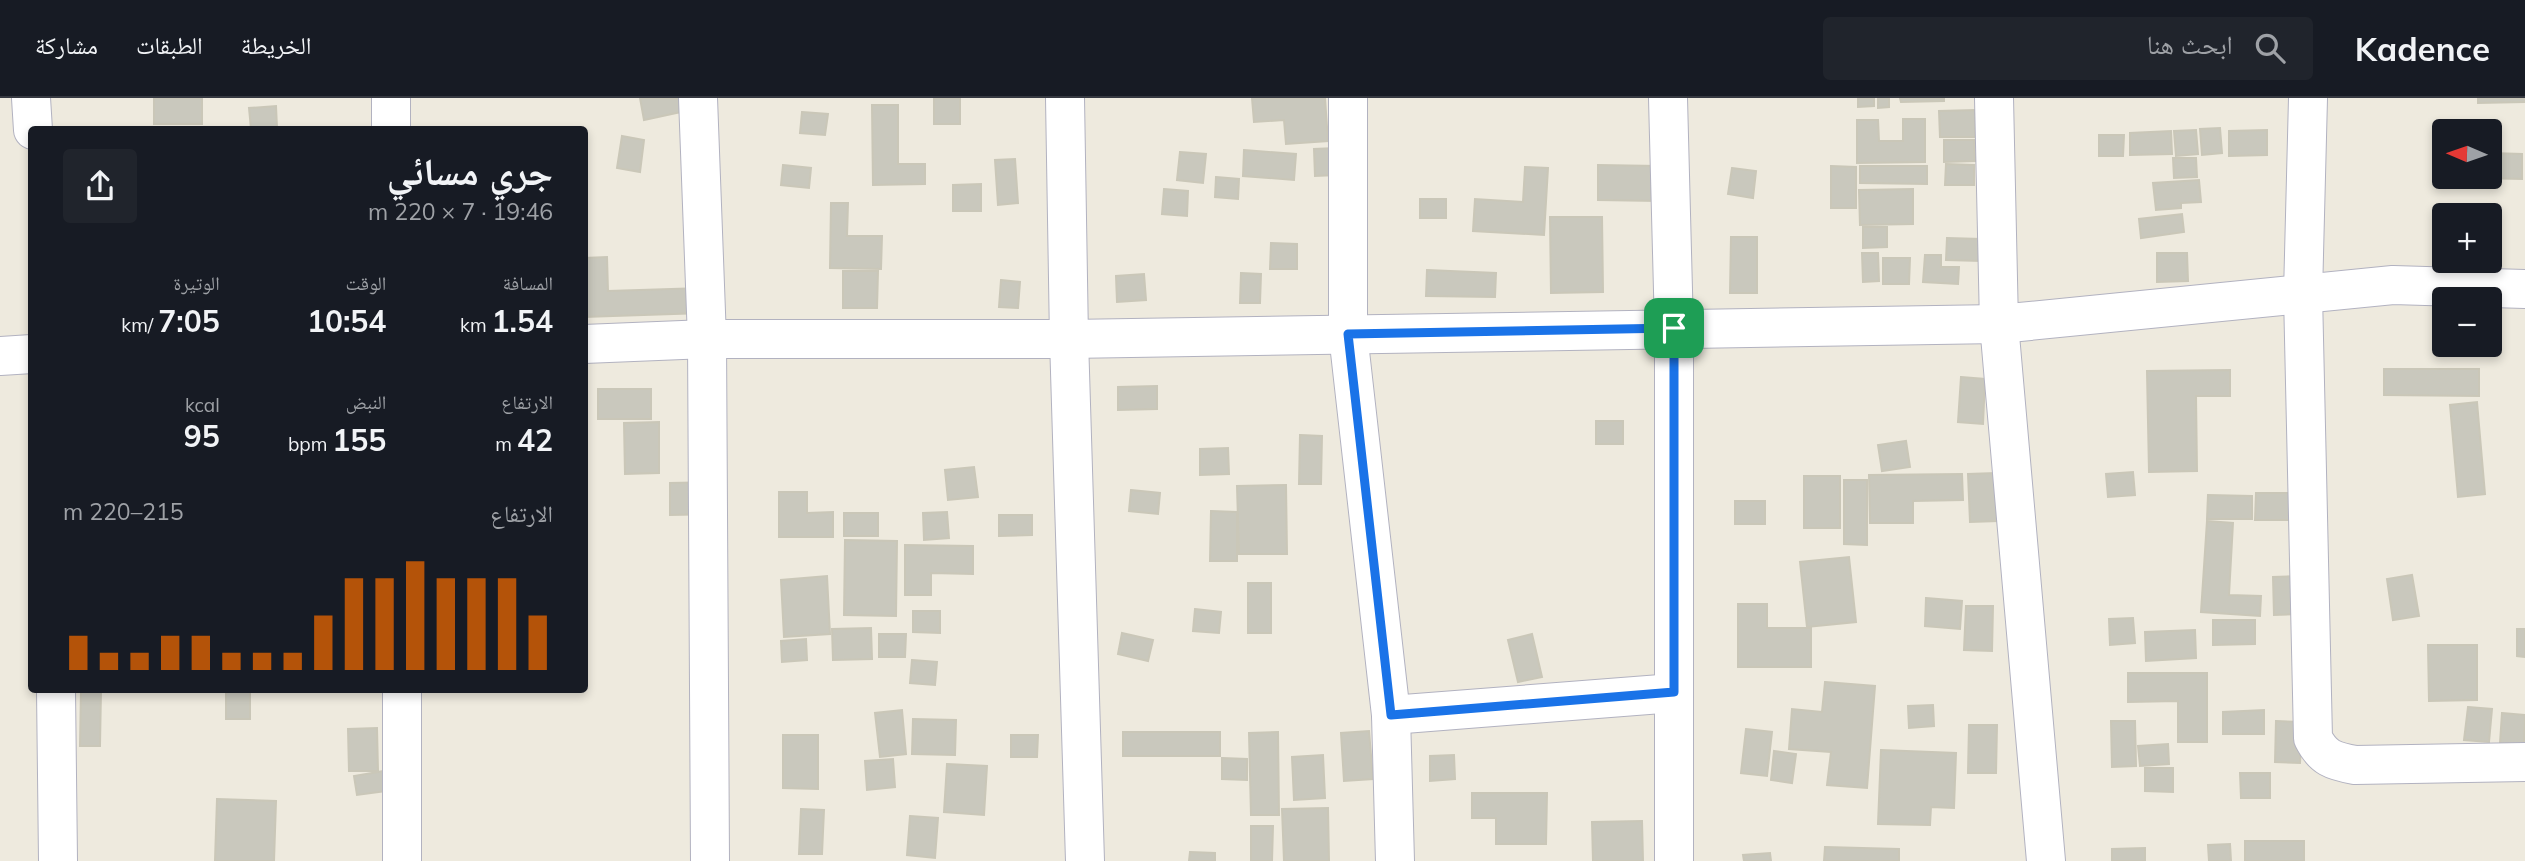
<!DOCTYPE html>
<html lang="ar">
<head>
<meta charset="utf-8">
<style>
  body { margin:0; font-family:Mulish,"Noto Naskh Arabic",sans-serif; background:#20242c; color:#f1f3f6; direction:rtl; height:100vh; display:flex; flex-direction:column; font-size:26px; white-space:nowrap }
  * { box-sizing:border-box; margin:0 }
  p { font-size:23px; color:#9ea1a6 }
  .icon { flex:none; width:38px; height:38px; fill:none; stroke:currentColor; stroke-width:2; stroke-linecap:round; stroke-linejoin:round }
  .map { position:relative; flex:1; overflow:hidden; direction:ltr }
  .sheet { position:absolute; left:28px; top:28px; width:560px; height:567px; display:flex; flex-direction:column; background:#171b24; border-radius:7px; box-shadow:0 4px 10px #0003; direction:rtl }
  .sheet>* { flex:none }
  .needle { width:46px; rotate:272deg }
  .buttons { position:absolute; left:2432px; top:21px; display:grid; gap:14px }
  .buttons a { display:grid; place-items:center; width:70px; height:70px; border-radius:7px; background:#171b24; box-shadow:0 4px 10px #0003; font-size:35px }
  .pin { position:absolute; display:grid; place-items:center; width:60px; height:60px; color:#fff; margin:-30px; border-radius:14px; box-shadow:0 4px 10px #0006 }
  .round { display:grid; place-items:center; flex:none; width:74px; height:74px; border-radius:7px; background:#20242c }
  .summary { display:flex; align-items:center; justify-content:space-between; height:119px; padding:0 35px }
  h1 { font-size:38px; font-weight:700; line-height:52px }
  .figures { display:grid; grid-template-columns:repeat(3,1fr); gap:10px; height:119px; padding:7px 35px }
  .figures div { display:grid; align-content:center }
  .figures b { font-size:30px; font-weight:700 }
  .figures small { font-size:19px; font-weight:400 }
  .figures p { font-size:19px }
  .chart { height:196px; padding:14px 35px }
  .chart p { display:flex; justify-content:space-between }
  .chart svg { width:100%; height:126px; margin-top:7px; stroke:#b45309; stroke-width:6 }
  header { display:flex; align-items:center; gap:42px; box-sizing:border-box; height:98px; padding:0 35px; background:#171b24; border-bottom:2px solid #363941 }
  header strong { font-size:33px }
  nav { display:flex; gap:38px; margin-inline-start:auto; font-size:24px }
  .search { width:490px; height:63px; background:#20242c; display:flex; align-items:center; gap:18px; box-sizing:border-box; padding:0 24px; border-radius:7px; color:#9ea1a6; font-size:26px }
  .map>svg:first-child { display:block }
  .building { fill:#c9c8bd; stroke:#cac7b8; stroke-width:2 }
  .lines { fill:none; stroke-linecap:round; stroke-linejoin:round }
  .minor-casing { stroke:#b2b2c0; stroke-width:40 }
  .minor { stroke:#fff; stroke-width:38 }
  .route-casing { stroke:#fff; stroke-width:14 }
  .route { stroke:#1a73e8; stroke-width:9 }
</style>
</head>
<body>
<header>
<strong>Kadence</strong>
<div class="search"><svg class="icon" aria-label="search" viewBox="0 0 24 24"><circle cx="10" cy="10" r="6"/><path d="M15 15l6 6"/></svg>ابحث هنا</div>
<nav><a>الخريطة</a><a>الطبقات</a><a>مشاركة</a></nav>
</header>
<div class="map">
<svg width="2525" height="763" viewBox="0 0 2525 763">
  <rect width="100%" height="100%" fill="#eeeade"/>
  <g class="building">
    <rect x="154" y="0" width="48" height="26"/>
    <path d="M640,0H693L695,11L644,22Z"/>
    <rect x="934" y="0" width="26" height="26"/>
    <path d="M1252,0H1325L1328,43L1286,46L1284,22L1254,24Z"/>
    <path d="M1858,0H1874V8L1858,9Z"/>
    <path d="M1878,0H1889V9L1878,10Z"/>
    <path d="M1900,0H1944V3L1901,4Z"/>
    <path d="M2478,0H2525V4L2478,5Z"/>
    <path d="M872,7H898V66H925V86L873,87Z"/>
    <path d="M276,8L277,30L251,31L249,10Z"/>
    <path d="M1975,12V39H1940L1939,13Z"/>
    <path d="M802,14L828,16L825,37L800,35Z"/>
    <path d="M1903,21H1925V64L1857,65V22H1878L1879,43H1903Z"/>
    <path d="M2220,30L2222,55L2202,57L2200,31Z"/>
    <path d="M2196,32L2198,56L2176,58L2174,33Z"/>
    <path d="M2267,32V57L2229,58V33Z"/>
    <path d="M2171,33L2172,56L2130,57V35Z"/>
    <path d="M2099,37H2124L2123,58H2099Z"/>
    <path d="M622,38L644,42L640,74L617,70Z"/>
    <path d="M1944,42H1974L1975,63L1944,64Z"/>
    <path d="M1336,50L1337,77L1315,78L1314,51Z"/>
    <path d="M1244,52L1296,56L1294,82L1243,78Z"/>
    <path d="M1180,54L1206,56L1203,85L1177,82Z"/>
    <path d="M2490,55L2522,56V81L2477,80L2490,79Z"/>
    <path d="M2173,60H2196L2197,79L2174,80Z"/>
    <path d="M1015,61L1018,105L998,107L995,62Z"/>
    <path d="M1946,66L1974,67V87H1945Z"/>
    <path d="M783,67L811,70L809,90L781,87Z"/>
    <path d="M1598,67L1658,68V103L1598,102Z"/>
    <path d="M1831,68L1856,69V110H1831Z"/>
    <path d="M1860,68H1927V86L1860,85Z"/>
    <path d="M1525,69L1548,70L1544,137L1473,133L1475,101L1523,104Z"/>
    <path d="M1732,70L1756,73L1753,100L1728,96Z"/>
    <path d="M1216,79L1239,81L1238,101L1215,99Z"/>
    <path d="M2199,82L2201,104L2181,105V110L2156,112L2153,85Z"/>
    <path d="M981,86V113H953V87Z"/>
    <path d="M1164,91L1188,93L1187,118L1162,116Z"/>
    <path d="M1913,91V126L1860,127L1859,92Z"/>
    <rect x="1420" y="101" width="26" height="19"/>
    <path d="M831,105H848L847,138H882L881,171L830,170Z"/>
    <path d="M2182,116L2184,134L2141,140L2139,121Z"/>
    <path d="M1550,119H1602L1603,194L1551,195Z"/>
    <path d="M1863,129H1887V149L1863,150Z"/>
    <path d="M1731,139H1757V195H1730Z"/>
    <path d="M1947,140L1981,141V163L1946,162Z"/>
    <path d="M1271,145L1297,146V171H1270Z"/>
    <path d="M1862,155H1878L1879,183L1863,184Z"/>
    <path d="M2157,155H2187L2188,183L2157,184Z"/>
    <path d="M2490,155H2498V177L2479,176V163H2490Z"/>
    <path d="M1925,157H1941V169H1959L1958,186L1923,184Z"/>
    <path d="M607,159L608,193L702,190L703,215L584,219V160Z"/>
    <path d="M1883,160H1910L1909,186H1883Z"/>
    <path d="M2459,163H2475L2476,175L2459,177Z"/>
    <path d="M1427,172L1496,175L1495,199L1426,198Z"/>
    <path d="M843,173H878L877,210H843Z"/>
    <path d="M1241,175L1261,176L1260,205H1240Z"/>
    <path d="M1144,176L1146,202L1117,204L1116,178Z"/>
    <path d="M1001,182L1020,184L1018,210L999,209Z"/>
    <path d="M2384,271H2479V298L2384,297Z"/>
    <path d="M2230,272V298H2196L2197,373L2149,374L2147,273Z"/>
    <path d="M1961,279L1985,281L1983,326L1958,324Z"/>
    <path d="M1157,288V311L1118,312V289Z"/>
    <rect x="598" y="291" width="53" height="30"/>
    <path d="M2477,304L2485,396L2458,399L2450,307Z"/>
    <rect x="1596" y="323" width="27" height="23"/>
    <path d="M659,324V375L625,376L624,325Z"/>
    <path d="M1300,337L1322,338L1321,386H1299Z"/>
    <path d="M1906,343L1910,369L1882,373L1878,347Z"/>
    <path d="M1228,350L1229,376L1200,377V351Z"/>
    <path d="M974,369L978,399L948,402L945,372Z"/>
    <path d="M2133,374L2135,397L2108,399L2106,376Z"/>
    <path d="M1996,375L1998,423L1970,424L1968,376Z"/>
    <path d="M1962,376L1963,402L1913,403V425H1870L1869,377Z"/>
    <rect x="1804" y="378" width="36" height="52"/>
    <path d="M1844,382H1867V447L1844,446Z"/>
    <path d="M720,384V416L670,417V385Z"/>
    <path d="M1286,387L1287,456H1239L1237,388Z"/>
    <path d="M1131,392L1160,395L1158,416L1129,413Z"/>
    <path d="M779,394H807V415L833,414V439H779Z"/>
    <path d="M2256,395H2299V422H2255Z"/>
    <path d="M2208,397L2252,398V421H2207Z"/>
    <rect x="1735" y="403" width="30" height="23"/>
    <path d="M1211,413L1237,414V463H1210Z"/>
    <path d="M947,414L949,440L924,442L923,415Z"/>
    <rect x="844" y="415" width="34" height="23"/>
    <path d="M999,417H1032V437L999,438Z"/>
    <path d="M2207,423L2233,425L2229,497L2261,498L2260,518L2201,514Z"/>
    <path d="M845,442L897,443L896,518L844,517Z"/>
    <path d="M905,447L973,448V476L931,475V497H905Z"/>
    <path d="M1849,459L1856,524L1807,529L1800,464Z"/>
    <path d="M2412,477L2419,518L2393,522L2387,481Z"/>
    <path d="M827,478L830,536L784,539L781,482Z"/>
    <path d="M2299,478V516L2274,517L2273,479Z"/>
    <rect x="1248" y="485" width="23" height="50"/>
    <path d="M1926,500L1962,503L1960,531L1925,528Z"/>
    <path d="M1738,506H1767V530H1811V569H1738Z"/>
    <path d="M1966,508H1993L1992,553L1964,552Z"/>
    <path d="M1195,511L1221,514L1219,535L1193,533Z"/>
    <path d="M913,513H940V535L913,534Z"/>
    <path d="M2133,520L2135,545L2110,547L2109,521Z"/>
    <path d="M2213,522H2255V546L2213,547Z"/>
    <path d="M871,530L872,561L833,562L832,531Z"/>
    <path d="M2517,531H2525V559L2517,558Z"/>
    <path d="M2195,532L2196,560L2146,563L2145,534Z"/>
    <path d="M1122,535L1153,542L1148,563L1118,556Z"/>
    <path d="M879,536H906L905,559H879Z"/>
    <path d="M1532,536L1542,579L1518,584L1508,542Z"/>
    <path d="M806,541L807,562L782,564L781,543Z"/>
    <path d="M2428,547H2477V602L2429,603Z"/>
    <path d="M912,562L937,564L935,587L910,585Z"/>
    <path d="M2128,575H2207V644H2178V603L2128,604Z"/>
    <path d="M1825,584L1875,588L1867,690L1827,687L1831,654L1789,651L1792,611L1822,614Z"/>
    <path d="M81,592H101L100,648H80Z"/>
    <rect x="226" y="592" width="24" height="29"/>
    <path d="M1933,607L1934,628L1909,630L1908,608Z"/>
    <path d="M2468,609L2492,611L2489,644L2464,642Z"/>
    <path d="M902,612L906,656L880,659L875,615Z"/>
    <path d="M2264,612V636H2223V614Z"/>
    <path d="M2502,615L2525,617L2524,646L2500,645Z"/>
    <path d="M913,621L956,622L955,657L912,656Z"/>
    <path d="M2111,623H2135L2136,668L2112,669Z"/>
    <path d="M2276,623L2302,624L2300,665L2275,664Z"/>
    <path d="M1969,627H1997L1996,675H1968Z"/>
    <path d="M377,630L378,673H349L348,631Z"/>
    <path d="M1746,631L1772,634L1767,678L1741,675Z"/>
    <path d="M1369,633L1373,681L1344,683L1341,635Z"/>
    <rect x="1123" y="634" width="97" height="24"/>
    <path d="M1278,634L1279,717H1251L1249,635Z"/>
    <path d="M783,637H818V691L783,690Z"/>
    <path d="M1011,637H1038L1037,659H1011Z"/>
    <path d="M2168,646L2169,666L2140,668L2138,648Z"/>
    <path d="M1881,652L1956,655L1954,710L1931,709L1930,727L1878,726Z"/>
    <path d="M1774,653L1796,656L1792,685L1771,682Z"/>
    <path d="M1323,657L1325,700L1294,702L1292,659Z"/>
    <path d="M1454,657L1455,681L1430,683V658Z"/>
    <path d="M1222,660L1247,661V682L1222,681Z"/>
    <path d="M893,661L895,689L867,692L865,663Z"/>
    <path d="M947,666L987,668L984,717L944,714Z"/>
    <path d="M2145,670H2173V694L2145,693Z"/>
    <path d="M384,673L387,693L357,697L354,678Z"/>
    <path d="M2240,675H2270V700H2241Z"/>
    <path d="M1472,695H1547L1546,746H1496V720H1472Z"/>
    <path d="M217,701L276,703L274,763H215Z"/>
    <path d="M1328,710L1329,763H1284L1282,711Z"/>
    <path d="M801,711L824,712L822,756H799Z"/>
    <path d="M910,718L938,720L935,760L907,757Z"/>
    <path d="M1642,723L1643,763H1593L1592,724Z"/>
    <path d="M1251,728H1273L1272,763H1251Z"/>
    <rect x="2245" y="743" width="59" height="20"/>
    <path d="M2230,746L2231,763H2209L2208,747Z"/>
    <path d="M1825,749L1899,751V763H1824Z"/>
    <path d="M2145,750V763H2112V751Z"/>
    <path d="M1190,754L1215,755V763H1189Z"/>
    <path d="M1770,755L1771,763H1744L1743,757Z"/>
  </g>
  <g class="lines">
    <defs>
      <g id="minor">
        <path d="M31,0L33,32"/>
        <path d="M391,0V32"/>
        <path d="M698,0L707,241L710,763"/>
        <path d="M1065,0L1069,241L1085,763"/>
        <path d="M1348,0V236L1391,617L1395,763"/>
        <path d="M1668,0L1674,231V763"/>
        <path d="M1994,0L1999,226L2046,763"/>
        <path d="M2308,0L2303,196L2313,640C2323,660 2333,663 2355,667L2525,664"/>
        <path d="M584,246L707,241H1069L1999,226L2393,187L2525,191"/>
        <path d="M0,258L32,256"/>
        <path d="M56,592L58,763"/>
        <path d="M1391,617L1674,595"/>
        <path d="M402,763V592"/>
      </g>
    </defs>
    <use href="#minor" class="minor-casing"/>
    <use href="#minor" class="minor"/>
  </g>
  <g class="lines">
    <defs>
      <path id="route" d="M1674,230V594L1391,617L1348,236Z"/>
    </defs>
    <use href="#route" class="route-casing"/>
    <use href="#route" class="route"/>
  </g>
</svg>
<div class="buttons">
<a><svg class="needle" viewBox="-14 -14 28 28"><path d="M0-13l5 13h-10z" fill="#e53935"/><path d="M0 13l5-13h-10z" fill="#9ea1a6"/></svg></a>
<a>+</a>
<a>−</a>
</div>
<div class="pin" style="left:1674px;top:230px;background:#1e9e55"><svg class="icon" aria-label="arrive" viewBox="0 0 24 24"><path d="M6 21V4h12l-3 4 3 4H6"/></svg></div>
<section class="sheet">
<div class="summary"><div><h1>جري مسائي</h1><p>19:46 · 7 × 220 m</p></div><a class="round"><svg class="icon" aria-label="share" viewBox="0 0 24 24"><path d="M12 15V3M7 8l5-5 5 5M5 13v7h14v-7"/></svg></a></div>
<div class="figures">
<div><p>المسافة</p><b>1.54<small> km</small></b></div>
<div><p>الوقت</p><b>10:54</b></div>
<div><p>الوتيرة</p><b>7:05<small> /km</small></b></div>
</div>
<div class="figures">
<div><p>الارتفاع</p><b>42<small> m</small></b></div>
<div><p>النبض</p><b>155<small> bpm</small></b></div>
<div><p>kcal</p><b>95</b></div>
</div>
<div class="chart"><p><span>الارتفاع</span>215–220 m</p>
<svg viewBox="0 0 160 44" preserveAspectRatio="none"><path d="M5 44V32M15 44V38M25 44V38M35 44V32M45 44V32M55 44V38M65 44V38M75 44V38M85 44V25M95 44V12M105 44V12M115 44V6M125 44V12M135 44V12M145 44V12M155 44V25"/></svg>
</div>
</section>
</div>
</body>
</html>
